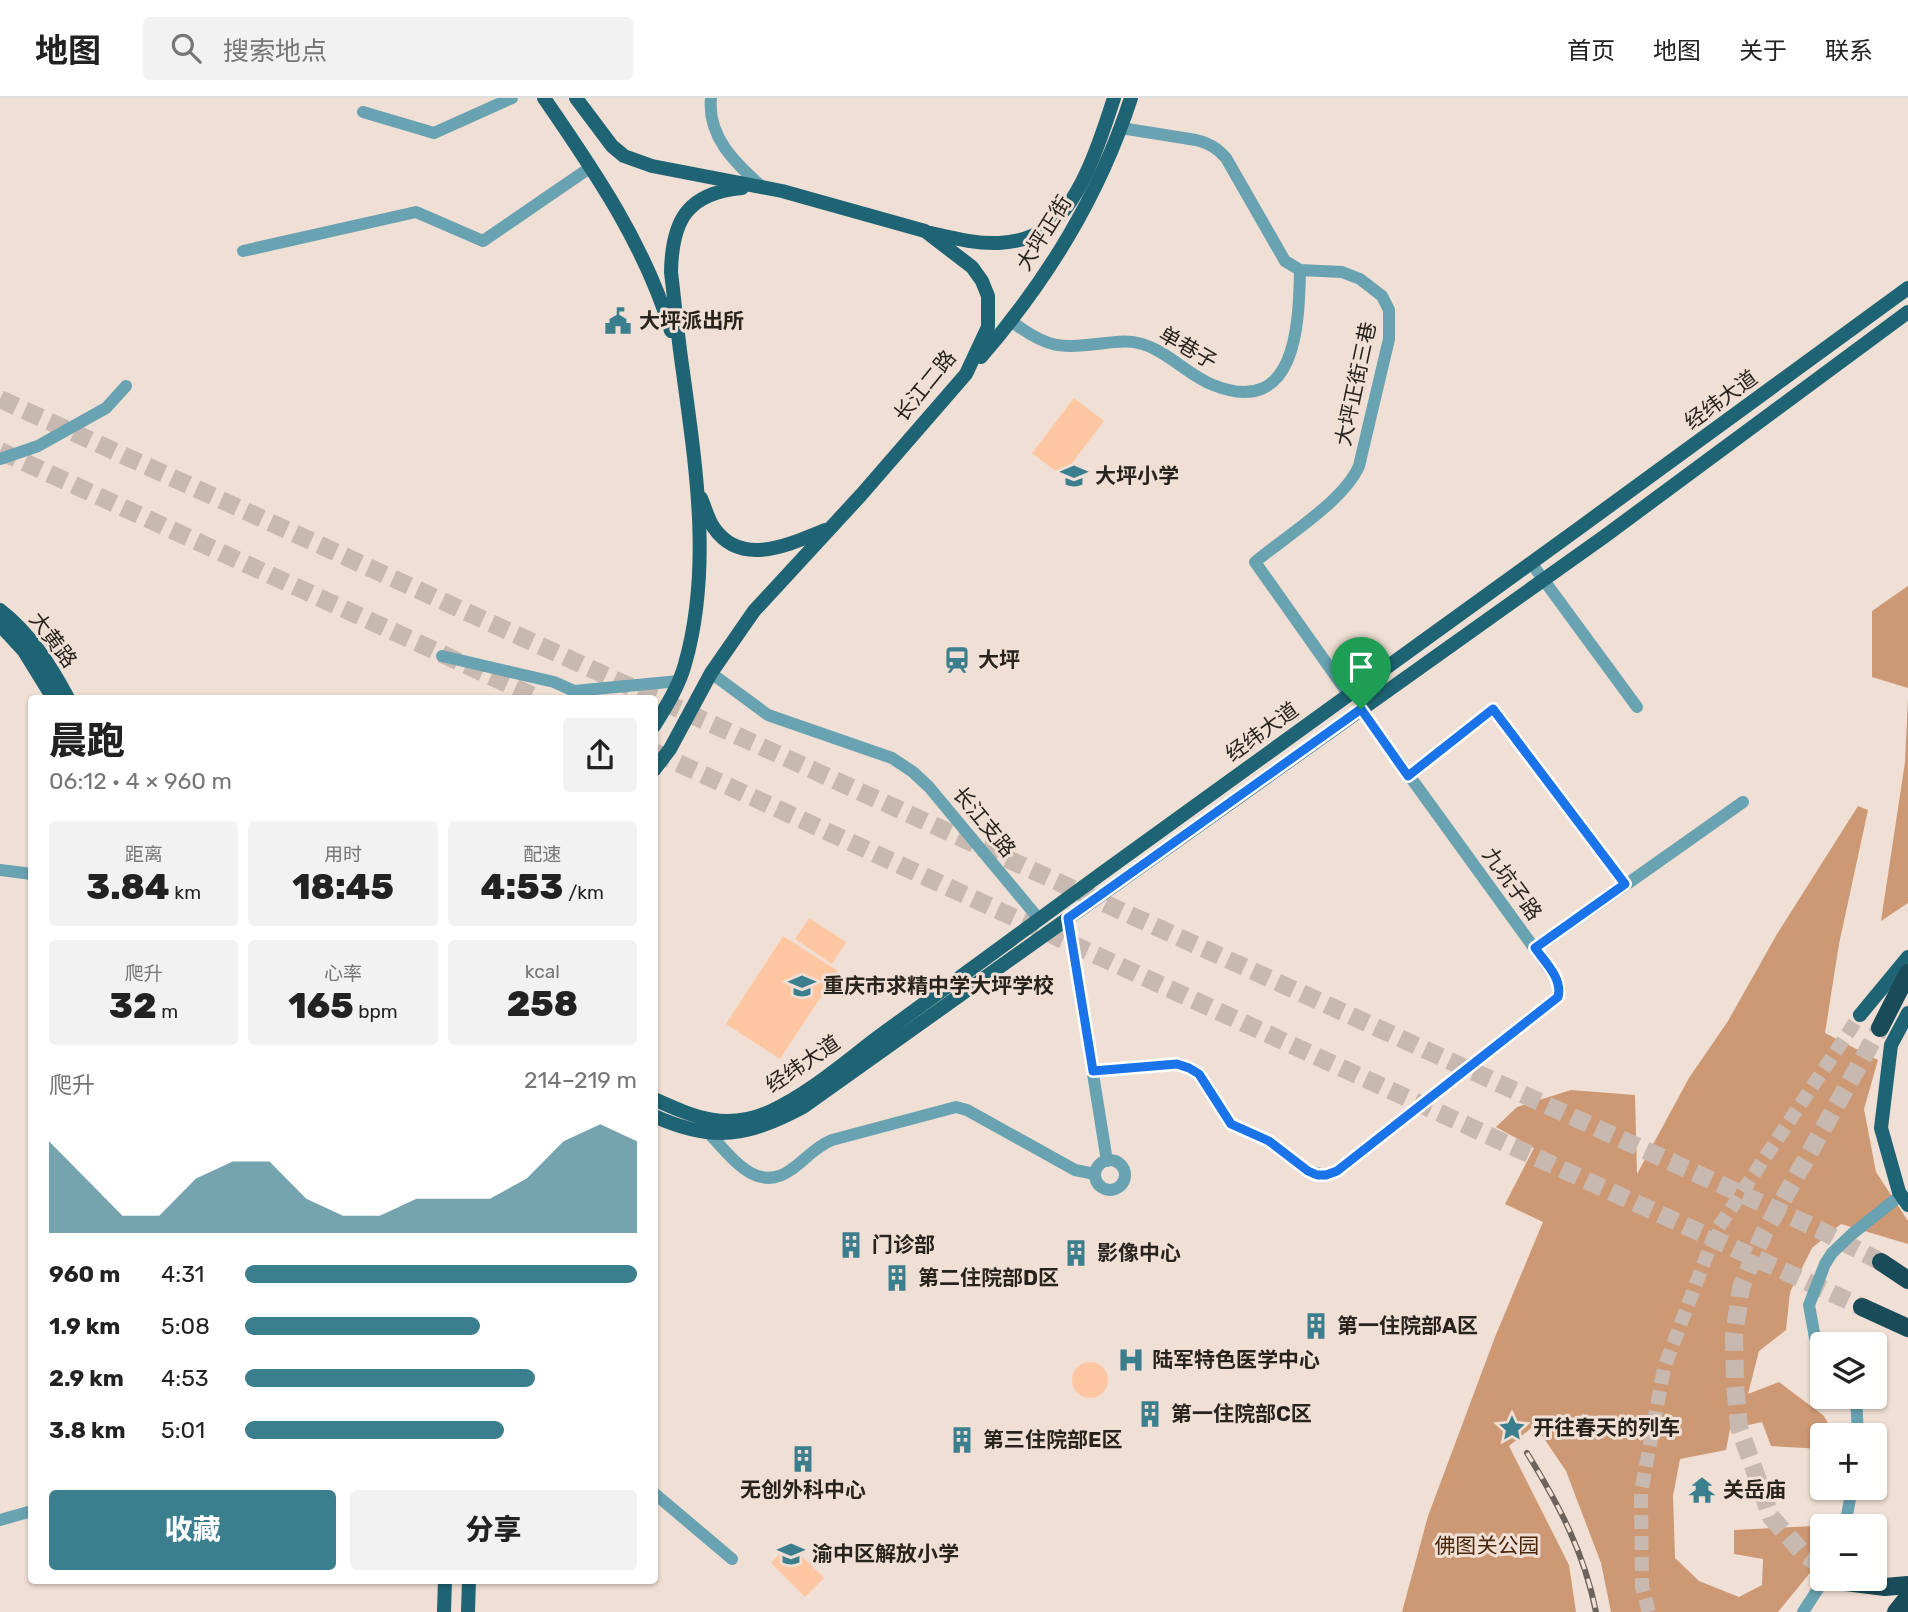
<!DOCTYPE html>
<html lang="zh">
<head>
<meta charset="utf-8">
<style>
  body { margin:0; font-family:Rubik,"Noto Sans SC",sans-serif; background:#f2f2f2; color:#222; height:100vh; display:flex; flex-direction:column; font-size:26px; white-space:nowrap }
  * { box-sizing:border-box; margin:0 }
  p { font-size:23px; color:#767676 }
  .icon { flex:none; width:38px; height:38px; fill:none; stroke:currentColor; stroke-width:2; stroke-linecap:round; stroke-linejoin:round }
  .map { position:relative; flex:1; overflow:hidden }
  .sheet { position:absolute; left:28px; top:597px; width:630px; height:889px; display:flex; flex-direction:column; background:#fff; border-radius:7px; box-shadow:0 2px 5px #0004 }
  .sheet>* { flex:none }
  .buttons { position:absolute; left:1810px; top:1234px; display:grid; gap:14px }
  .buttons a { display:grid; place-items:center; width:77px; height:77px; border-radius:7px; background:#fff; box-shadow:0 2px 5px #0004; font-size:35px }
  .pin { position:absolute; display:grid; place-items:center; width:60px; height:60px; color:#fff; margin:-72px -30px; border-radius:50% 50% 50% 0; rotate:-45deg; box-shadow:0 0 7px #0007 }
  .pin .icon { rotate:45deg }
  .round { display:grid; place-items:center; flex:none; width:74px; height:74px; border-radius:7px; background:#f2f2f2 }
  .headline { display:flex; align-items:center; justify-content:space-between; height:119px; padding:0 21px }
  h1 { font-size:38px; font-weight:800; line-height:52px }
  .figures { display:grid; grid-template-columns:repeat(3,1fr); gap:10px; height:119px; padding:7px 21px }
  .figures div { display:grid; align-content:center; border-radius:7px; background:#f2f2f2; text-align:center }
  .figures b { font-size:35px; font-weight:800 }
  .figures small { font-size:19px; font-weight:400 }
  .figures p { font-size:19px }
  .chart { height:196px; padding:14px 21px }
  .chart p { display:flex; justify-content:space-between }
  .chart svg { width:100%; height:126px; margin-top:7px; fill:#3b7e8e; opacity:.7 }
  .cta { display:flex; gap:14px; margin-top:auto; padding:14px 21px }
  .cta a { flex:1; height:80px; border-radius:7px; background:#3b7e8e; color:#fff; font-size:28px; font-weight:800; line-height:80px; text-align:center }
  .cta a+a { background:#f2f2f2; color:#222 }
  ul { padding:0 21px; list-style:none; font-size:23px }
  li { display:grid; grid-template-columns:112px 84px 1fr; align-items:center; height:52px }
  li i { height:18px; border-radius:9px; background:#3b7e8e }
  header { display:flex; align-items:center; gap:42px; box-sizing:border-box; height:98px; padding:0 35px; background:#fff; border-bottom:2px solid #e0e0e0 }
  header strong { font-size:33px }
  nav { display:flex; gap:38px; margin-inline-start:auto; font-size:24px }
  .search { width:490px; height:63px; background:#f2f2f2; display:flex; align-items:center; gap:18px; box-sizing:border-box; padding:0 24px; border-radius:7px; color:#767676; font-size:26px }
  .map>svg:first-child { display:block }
  .green { fill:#fec7a2 }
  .forest { fill:#cd9874 }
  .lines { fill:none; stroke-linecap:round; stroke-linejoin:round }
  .major-tunnel { stroke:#c8b9b0; stroke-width:14; stroke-dasharray:14 7; stroke-linecap:butt }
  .highway-tunnel { stroke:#c8b9b0; stroke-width:18; stroke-dasharray:18 9; stroke-linecap:butt }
  .minor { stroke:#69a2b1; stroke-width:12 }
  .major { stroke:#1e6474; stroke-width:14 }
  .highway { stroke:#194c58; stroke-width:18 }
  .rail-casing { stroke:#6d635c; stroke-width:6 }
  .rail { stroke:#f0dfd4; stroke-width:3.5; stroke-dasharray:10; stroke-linecap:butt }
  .route-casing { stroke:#fff; stroke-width:14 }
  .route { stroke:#1a73e8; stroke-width:9 }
  .labels { text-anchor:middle; stroke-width:6; stroke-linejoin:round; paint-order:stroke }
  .street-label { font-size:21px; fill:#29231e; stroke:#f0dfd4 }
  .poi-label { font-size:21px; font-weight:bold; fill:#29231e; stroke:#f0dfd4; text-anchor:start }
  .park-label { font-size:21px; fill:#4a270b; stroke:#f0dfd4 }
</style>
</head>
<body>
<header>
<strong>地图</strong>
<div class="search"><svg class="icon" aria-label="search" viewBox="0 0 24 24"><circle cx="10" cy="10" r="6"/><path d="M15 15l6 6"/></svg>搜索地点</div>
<nav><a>首页</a><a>地图</a><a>关于</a><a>联系</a></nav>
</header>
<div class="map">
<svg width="1908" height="1514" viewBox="0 0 1908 1514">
  <rect width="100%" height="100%" fill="#f0dfd4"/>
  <g class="green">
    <path d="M1074,300L1104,323L1062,378L1032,355Z"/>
    <path d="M809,820L846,844L832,866L795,841Z"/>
    <path d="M783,838L838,873L780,961L726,926Z"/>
    <circle cx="1090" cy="1282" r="18"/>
    <path d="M790,1446L824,1480L805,1499L771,1465Z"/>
  </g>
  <g class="forest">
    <path d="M1908,488V590L1872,579V513Z"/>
    <path d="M1908,601V805L1881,823L1905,664Z"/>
    <path d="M1858,708L1868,712L1839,846L1825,935L1878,962L1864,1011L1876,1074L1908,1123V1146L1841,1126L1812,1150L1790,1194L1786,1232L1759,1253L1748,1296L1779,1284L1824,1318L1834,1337H1822V1351L1771,1348L1762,1324L1730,1331L1726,1352L1680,1361L1673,1398L1675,1460L1699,1483L1739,1499L1762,1487L1763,1461L1734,1456V1432L1833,1427L1822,1428V1460L1778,1514H1611L1601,1465L1566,1373L1535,1327L1509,1348L1569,1467L1576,1514H1402L1428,1418L1495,1239L1543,1124L1505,1106L1534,1050L1496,1029L1517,1009L1571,992L1635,997L1637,1076L1689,980L1728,923L1777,836Z"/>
  </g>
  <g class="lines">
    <path class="major-tunnel" d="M1649,1514L1642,1489L1641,1395L1664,1270L1716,1133L1860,917"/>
    <g class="highway-tunnel">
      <path d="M0,301L1818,1131L1881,1164"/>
      <path d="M0,353L538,600"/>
      <path d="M654,654L1862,1209"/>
      <path d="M1822,1468L1803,1455L1771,1419L1739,1329L1735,1286L1734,1238L1741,1190L1763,1137L1880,930"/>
    </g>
    <g class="minor">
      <path d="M711,0C707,38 735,65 761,88"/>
      <path d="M363,14L434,35L512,0"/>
      <path d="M1121,30L1196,42C1209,45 1217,50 1226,60L1285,163L1300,172L1342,174L1360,181L1382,198L1389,212V241L1359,368C1344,403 1285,439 1255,464L1349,597"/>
      <path d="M243,153L416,114L483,143L591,69"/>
      <path d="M1011,223C1049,252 1061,250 1106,245C1117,244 1127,242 1138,245C1166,251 1187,277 1213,287C1296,320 1299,228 1300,172"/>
      <path d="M0,361L38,348L106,310L126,288"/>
      <path d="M1532,466L1637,609"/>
      <path d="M442,558L554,584L574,593L679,583"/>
      <path d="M711,575L768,617L892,660L913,674L929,689L1039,821"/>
      <path d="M1408,678L1493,611L1625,787"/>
      <path d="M0,772L32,776"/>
      <path d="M1068,820L1107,1063"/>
      <path d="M1535,851L1743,704"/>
      <path d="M1093,973L1176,966L1189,969L1199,976L1231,1026L1269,1043L1308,1073L1326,1077L1337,1073L1557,899L1560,891L1558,883L1361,611"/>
      <path d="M704,1030C728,1054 755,1099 792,1071C806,1061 815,1049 832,1042L956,1009L967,1012L1075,1072L1095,1076"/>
      <circle cx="1110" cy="1077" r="15"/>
      <path d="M1822,1248L1815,1240L1809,1207L1825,1166L1832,1155L1852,1136L1901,1097"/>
      <path d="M1856,1298L1858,1337"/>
      <path d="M654,1395L732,1461"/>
      <path d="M0,1422L32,1413"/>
      <path d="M1845,1428L1852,1390"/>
      <path d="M1803,1514L1825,1480"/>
    </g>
    <g class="major">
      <path d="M544,0C595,74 645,147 671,233"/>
      <path d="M576,0L612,48L624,58L652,68L782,93L925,133L972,169L982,183L988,198V229L966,276L861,397L754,513L711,575L670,651L654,672"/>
      <path d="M931,135C953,140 976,146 999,145C1015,144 1032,140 1045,131C1081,106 1101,40 1114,0"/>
      <path d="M981,259C1048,181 1099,98 1131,0"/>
      <path d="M701,400C705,409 708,422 714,430C742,470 790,446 825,432"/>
      <path d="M0,512C30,535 50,567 68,600"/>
      <path d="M0,527L24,553L53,600"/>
      <path d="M654,628C666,609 679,588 685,566C712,471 696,370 683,274C678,241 675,207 671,174C672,121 688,95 742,90"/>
      <path d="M1908,915L1891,947L1881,1030L1899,1094L1908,1107"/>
      <path d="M1860,917L1908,859"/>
      <path d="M654,1001C696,1020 727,1033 771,1013C812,994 848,961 885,934C957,881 1029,828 1101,776C1371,581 1640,387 1908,190"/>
      <path d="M654,1018C714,1045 748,1038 803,1009L1605,438L1908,214"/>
      <path d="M444,1514L445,1482"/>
      <path d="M468,1514L469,1482"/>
    </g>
    <g class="highway">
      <path d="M1880,930L1908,875"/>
      <path d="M1881,1164L1908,1182"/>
      <path d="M1862,1209L1908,1230"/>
      <path d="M1846,1484L1885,1489L1908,1487"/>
      <path d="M1896,1514L1908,1499"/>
    </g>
    <defs>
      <path id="rail" d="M1527,1355C1559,1407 1584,1454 1596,1514"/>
    </defs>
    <use href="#rail" class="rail-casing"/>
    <use href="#rail" class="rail"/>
  </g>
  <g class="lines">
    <defs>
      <path id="route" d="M1361,611L1408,678L1493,611L1625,786L1535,850C1545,864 1563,881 1558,899L1337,1073L1326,1077H1317L1308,1073L1269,1043L1231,1026L1199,976L1189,970L1177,966L1093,973L1068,820Z"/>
    </defs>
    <use href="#route" class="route-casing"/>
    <use href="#route" class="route"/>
  </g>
  <defs>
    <symbol id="civic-bare" viewBox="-9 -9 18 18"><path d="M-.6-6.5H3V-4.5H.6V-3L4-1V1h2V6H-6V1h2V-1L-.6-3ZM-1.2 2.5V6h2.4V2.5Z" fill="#3b7e8e" stroke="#f0dfd4" stroke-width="2.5" paint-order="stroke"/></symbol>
    <symbol id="school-bare" viewBox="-9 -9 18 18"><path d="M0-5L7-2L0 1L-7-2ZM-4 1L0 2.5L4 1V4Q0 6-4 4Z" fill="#3b7e8e" stroke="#f0dfd4" stroke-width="2.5" paint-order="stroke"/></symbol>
    <symbol id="station-bare" viewBox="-9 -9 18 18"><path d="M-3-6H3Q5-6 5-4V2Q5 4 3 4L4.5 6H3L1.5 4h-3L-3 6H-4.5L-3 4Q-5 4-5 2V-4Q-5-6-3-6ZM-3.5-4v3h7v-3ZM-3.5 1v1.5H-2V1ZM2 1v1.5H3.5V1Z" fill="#3b7e8e" stroke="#f0dfd4" stroke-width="2.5" paint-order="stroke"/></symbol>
    <symbol id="building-bare" viewBox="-9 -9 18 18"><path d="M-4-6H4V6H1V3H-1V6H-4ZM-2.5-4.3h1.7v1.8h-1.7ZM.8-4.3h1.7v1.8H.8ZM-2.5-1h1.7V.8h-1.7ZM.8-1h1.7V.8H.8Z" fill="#3b7e8e" stroke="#f0dfd4" stroke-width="2.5" paint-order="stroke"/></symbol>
    <symbol id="hospital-bare" viewBox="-9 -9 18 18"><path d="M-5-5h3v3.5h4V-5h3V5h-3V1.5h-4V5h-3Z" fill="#3b7e8e" stroke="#f0dfd4" stroke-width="2.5" paint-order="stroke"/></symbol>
    <symbol id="sight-bare" viewBox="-9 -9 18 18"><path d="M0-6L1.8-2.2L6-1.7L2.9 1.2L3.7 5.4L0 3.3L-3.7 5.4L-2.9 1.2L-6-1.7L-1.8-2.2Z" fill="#3b7e8e" stroke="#f0dfd4" stroke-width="2.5" paint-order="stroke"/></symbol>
    <symbol id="temple-bare" viewBox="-9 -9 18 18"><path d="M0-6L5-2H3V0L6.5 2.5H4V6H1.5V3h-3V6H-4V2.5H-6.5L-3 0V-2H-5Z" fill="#3b7e8e" stroke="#f0dfd4" stroke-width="2.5" paint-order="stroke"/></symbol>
  </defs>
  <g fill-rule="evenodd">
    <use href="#civic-bare" x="599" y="204" width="38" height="38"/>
    <use href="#school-bare" x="1055" y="359" width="38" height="38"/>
    <use href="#station-bare" x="938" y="543" width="38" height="38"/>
    <use href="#school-bare" x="783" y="869" width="38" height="38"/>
    <use href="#building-bare" x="832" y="1128" width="38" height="38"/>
    <use href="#building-bare" x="1057" y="1136" width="38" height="38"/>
    <use href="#building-bare" x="878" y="1161" width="38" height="38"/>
    <use href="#building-bare" x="1297" y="1209" width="38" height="38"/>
    <use href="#hospital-bare" x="1112" y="1243" width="38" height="38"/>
    <use href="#building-bare" x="1131" y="1297" width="38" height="38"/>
    <use href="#sight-bare" x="1493" y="1311" width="38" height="38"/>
    <use href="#building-bare" x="943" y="1323" width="38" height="38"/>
    <use href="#building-bare" x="784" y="1342" width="38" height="38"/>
    <use href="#temple-bare" x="1683" y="1373" width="38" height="38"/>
    <use href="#school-bare" x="772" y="1437" width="38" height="38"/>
  </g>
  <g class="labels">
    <g class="street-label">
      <text transform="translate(1044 135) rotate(-58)" y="7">大坪正街</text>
      <text transform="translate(1188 250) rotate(30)" y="7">单巷子</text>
      <text transform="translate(1356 286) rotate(-78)" y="7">大坪正街三巷</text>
      <text transform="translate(925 288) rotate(-51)" y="7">长江二路</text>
      <text transform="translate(1721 302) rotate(-36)" y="7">经纬大道</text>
      <text transform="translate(53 542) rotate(53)" y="7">大黄路</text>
      <text transform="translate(1262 634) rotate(-36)" y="7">经纬大道</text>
      <text transform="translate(984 724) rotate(50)" y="7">长江支路</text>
      <text transform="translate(1512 786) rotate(54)" y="7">九坑子路</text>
      <text transform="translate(803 966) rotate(-34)" y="7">经纬大道</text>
    </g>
    <g class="poi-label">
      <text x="639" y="230">大坪派出所</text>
      <text x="1095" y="385">大坪小学</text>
      <text x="978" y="569">大坪</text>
      <text x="823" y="895">重庆市求精中学大坪学校</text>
      <text x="872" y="1154">门诊部</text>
      <text x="1097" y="1162">影像中心</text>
      <text x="918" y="1187">第二住院部D区</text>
      <text x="1337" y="1235">第一住院部A区</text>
      <text x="1152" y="1269">陆军特色医学中心</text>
      <text x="1171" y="1323">第一住院部C区</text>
      <text x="1533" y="1337">开往春天的列车</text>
      <text x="983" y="1349">第三住院部E区</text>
      <text x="803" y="1399" text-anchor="middle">无创外科中心</text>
      <text x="1723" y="1399">关岳庙</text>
      <text x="812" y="1463">渝中区解放小学</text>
    </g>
    <g class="park-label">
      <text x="1487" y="1455">佛图关公园</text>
    </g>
  </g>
</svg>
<div class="buttons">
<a><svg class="icon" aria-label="layers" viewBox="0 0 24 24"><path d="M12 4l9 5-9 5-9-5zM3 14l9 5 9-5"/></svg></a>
<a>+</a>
<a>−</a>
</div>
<div class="pin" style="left:1361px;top:611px;background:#1e9e55"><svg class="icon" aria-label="arrive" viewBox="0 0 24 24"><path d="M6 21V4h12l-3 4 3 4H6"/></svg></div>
<section class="sheet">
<div class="headline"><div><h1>晨跑</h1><p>06:12 · 4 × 960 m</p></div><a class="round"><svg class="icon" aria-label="share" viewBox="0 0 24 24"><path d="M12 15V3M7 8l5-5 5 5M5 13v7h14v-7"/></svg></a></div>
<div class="figures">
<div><p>距离</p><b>3.84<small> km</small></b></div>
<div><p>用时</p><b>18:45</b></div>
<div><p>配速</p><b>4:53<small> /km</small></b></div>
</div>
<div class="figures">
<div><p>爬升</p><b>32<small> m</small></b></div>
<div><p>心率</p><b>165<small> bpm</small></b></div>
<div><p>kcal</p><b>258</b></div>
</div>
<div class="chart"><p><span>爬升</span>214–219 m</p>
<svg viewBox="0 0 160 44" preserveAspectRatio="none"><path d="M0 44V12L10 25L20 38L30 38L40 25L50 19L60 19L70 32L80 38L90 38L100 32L110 32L120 32L130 25L140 12L150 6L160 12V44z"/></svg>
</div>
<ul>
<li><b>960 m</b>4:31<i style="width:100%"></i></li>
<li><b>1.9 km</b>5:08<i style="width:60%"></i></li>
<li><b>2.9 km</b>4:53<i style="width:74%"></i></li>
<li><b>3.8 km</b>5:01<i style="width:66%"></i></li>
</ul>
<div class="cta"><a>收藏</a><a>分享</a></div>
</section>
</div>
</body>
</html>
